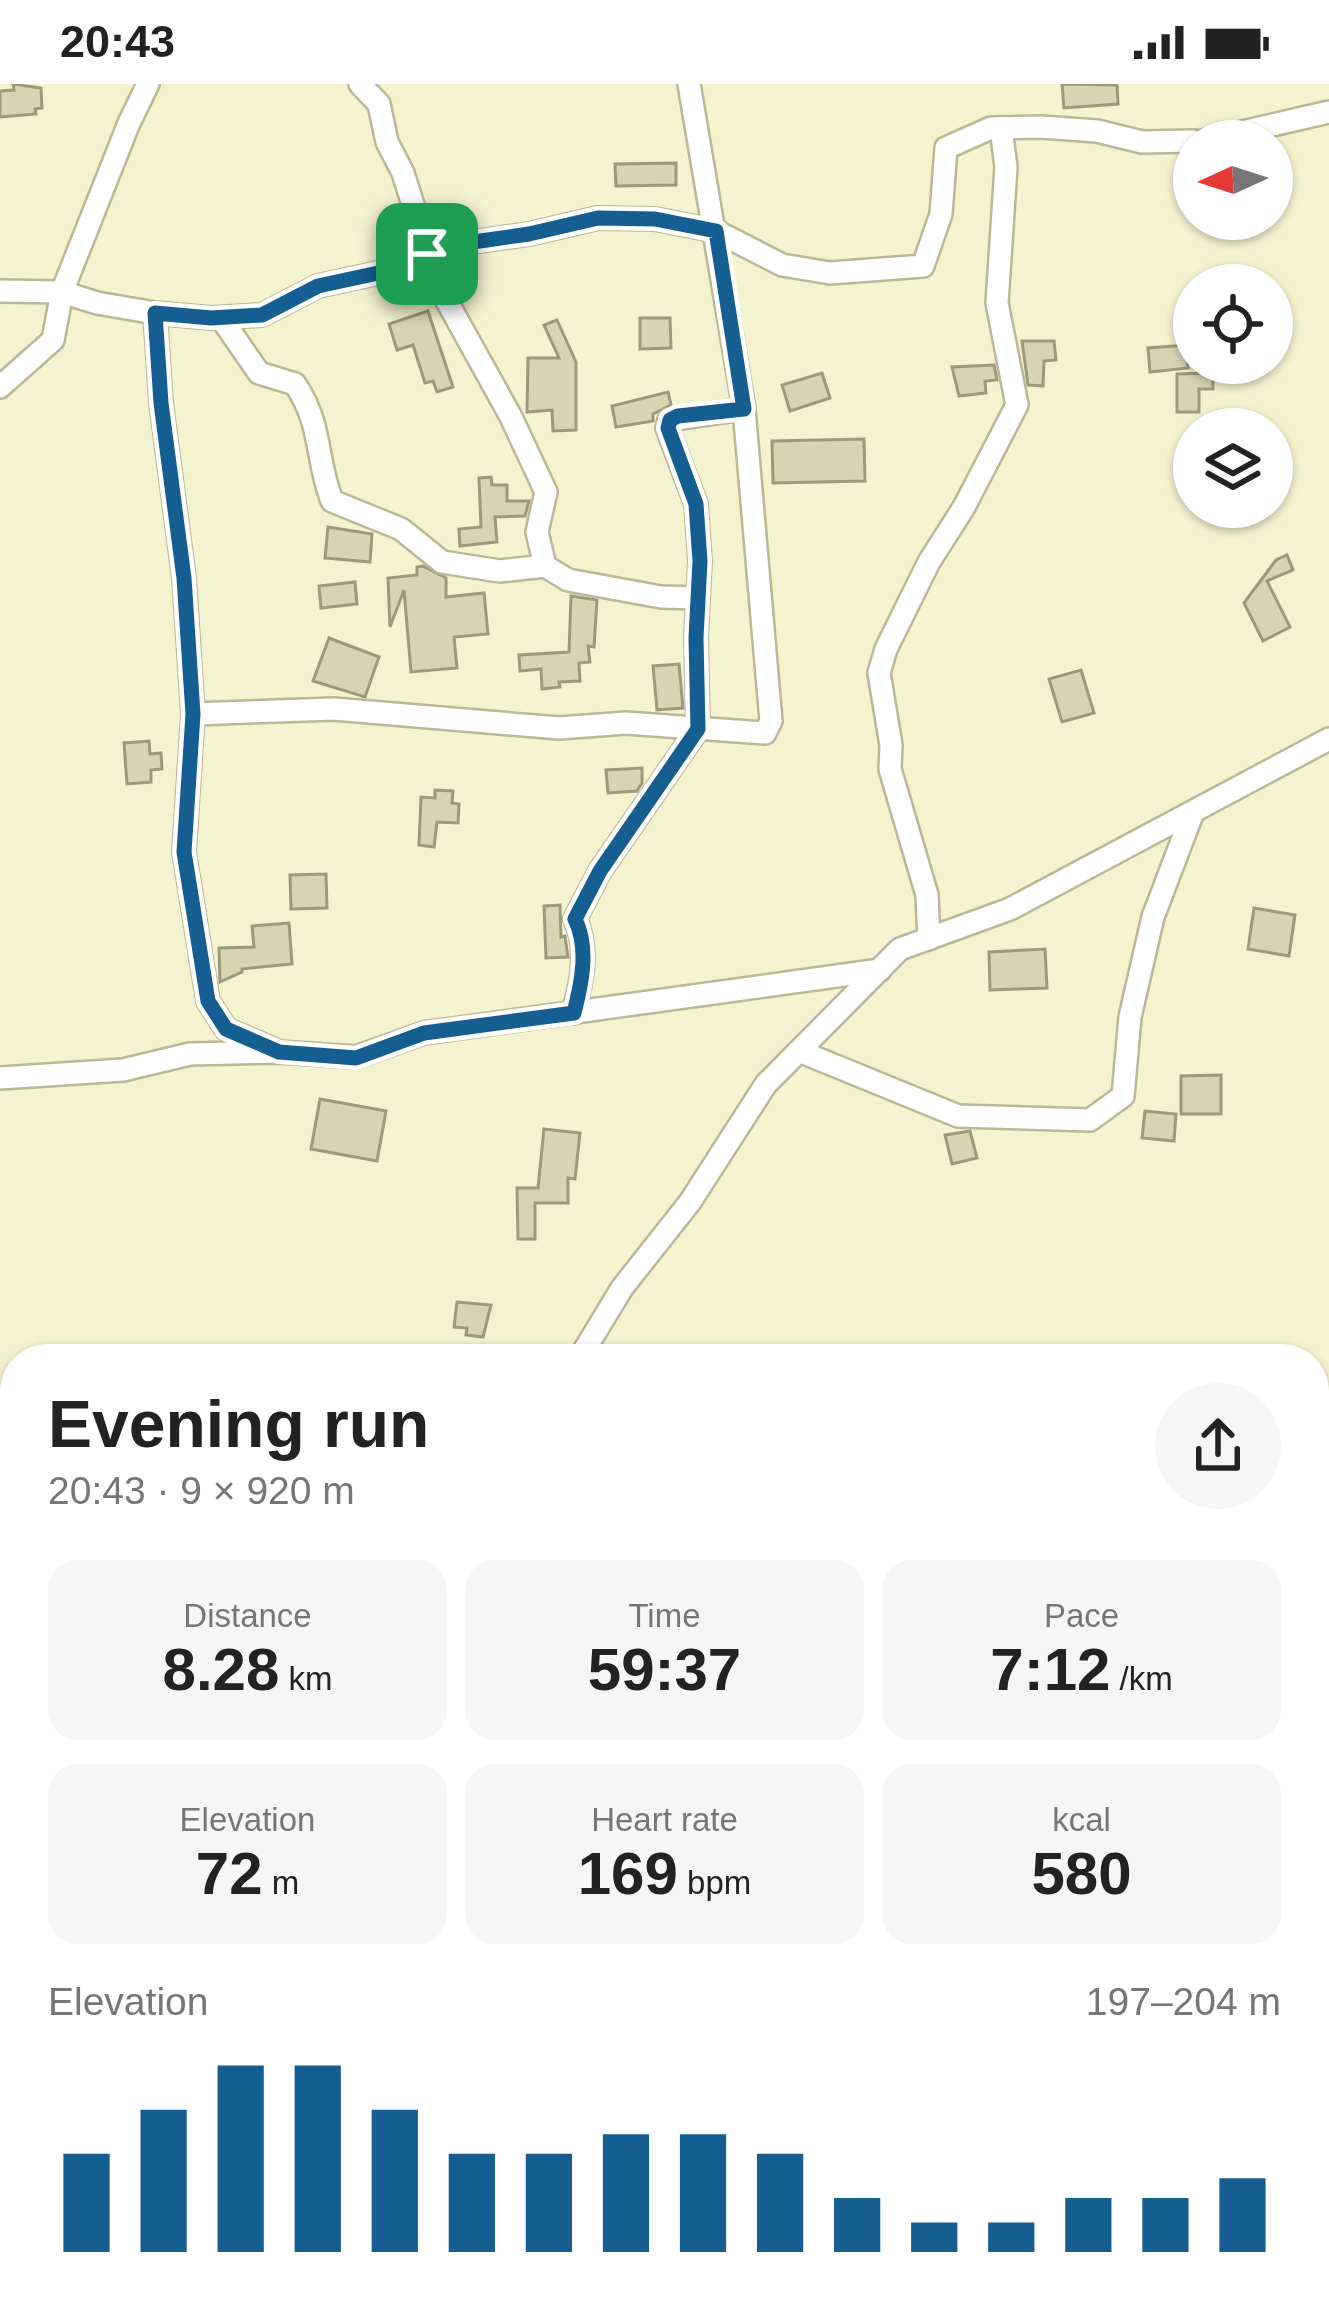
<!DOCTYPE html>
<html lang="en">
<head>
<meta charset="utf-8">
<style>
  body { margin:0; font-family:Helvetica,sans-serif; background:#f6f6f6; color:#222; height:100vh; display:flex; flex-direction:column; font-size:45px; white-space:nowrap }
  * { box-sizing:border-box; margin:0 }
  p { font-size:39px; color:#767676 }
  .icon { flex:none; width:66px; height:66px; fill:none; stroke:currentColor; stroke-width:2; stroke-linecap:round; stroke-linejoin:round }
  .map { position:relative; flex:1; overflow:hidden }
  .side { position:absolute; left:0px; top:1260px; width:1329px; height:975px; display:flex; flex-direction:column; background:#fff; border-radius:48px 48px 0 0; box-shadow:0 3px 9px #0004 }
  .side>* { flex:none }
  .needle { width:78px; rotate:267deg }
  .controls { position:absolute; left:1173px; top:36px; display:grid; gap:24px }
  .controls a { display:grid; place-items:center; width:120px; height:120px; border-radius:50%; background:#fff; box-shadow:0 3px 9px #0004; font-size:60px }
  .pin { position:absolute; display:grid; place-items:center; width:102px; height:102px; color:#fff; margin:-51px; border-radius:24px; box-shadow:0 6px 18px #0006 }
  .round { display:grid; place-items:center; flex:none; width:126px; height:126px; border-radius:63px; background:#f6f6f6 }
  .headline { display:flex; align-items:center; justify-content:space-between; height:204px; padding:0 48px }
  h1 { font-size:66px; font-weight:800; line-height:90px }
  .figures { display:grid; grid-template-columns:repeat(3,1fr); gap:18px; height:204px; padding:12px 48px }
  .figures div { display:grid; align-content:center; border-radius:30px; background:#f6f6f6; text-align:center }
  .figures b { font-size:60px; font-weight:800 }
  .figures small { font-size:33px; font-weight:400 }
  .figures p { font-size:33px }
  .chart { height:336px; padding:24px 48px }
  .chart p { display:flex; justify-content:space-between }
  .chart svg { width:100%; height:216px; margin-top:12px; stroke:#155e91; stroke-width:6 }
  .status { display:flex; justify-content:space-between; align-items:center; height:84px; padding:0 60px; background:#fff; direction:ltr }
  .status svg { height:33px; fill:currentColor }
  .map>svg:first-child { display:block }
  .building { fill:#d7d4b3; stroke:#9d997a; stroke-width:3 }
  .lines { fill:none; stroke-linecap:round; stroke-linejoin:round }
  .minor-casing { stroke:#bbb797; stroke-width:26 }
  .minor { stroke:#fff; stroke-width:21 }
  .route-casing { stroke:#fff; stroke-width:24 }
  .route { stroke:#155e91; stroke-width:15 }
</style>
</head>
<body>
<div class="status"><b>20:43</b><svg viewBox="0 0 49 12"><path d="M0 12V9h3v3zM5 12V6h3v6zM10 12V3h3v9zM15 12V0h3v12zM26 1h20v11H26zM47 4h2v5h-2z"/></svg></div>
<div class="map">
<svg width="1329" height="2233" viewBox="0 0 1329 2233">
  <rect width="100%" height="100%" fill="#f5f2d0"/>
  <g class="building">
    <path d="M13,0L41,4L42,24L35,25L36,30L0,33V7L14,6Z"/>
    <path d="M1062,0L1117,1L1118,20L1064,24Z"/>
    <path d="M676,79V101L616,102L615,80Z"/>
    <path d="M428,227L453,303L437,308L433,297L425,299L413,261L397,266L389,240Z"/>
    <path d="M640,234H670L671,264L640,265Z"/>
    <path d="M557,236L576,278V346L553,347L552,326L527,328L528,274H559L544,241Z"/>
    <path d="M1022,257H1054L1056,276L1044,277L1043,302L1028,301Z"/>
    <path d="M1187,261L1188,284L1150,288L1148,264Z"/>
    <path d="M994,281L997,296L985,297L986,309L959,312L952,283Z"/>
    <path d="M822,289L830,314L790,327L782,301Z"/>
    <path d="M1213,289V305H1199V328H1177V290Z"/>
    <path d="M668,308L671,321L653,330V337L616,343L612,322Z"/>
    <path d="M864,355L865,397L773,399L772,357Z"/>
    <path d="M491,393L492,401H507V417H529L525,432L495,433L497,458L460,462L459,445L481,443L479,394Z"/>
    <path d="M328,443L372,450L370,478L325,474Z"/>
    <path d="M1287,471L1293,486L1267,497L1290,543L1263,557L1244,519L1276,476Z"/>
    <path d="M423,482L446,494V513L484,509L488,550L454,553L457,584L411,588L404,506L390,543L388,494L417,491V483Z"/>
    <path d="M355,498L357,520L321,524L319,502Z"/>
    <path d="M571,512L597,516L594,563L588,562L590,578L579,579L580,597L559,598L560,603L542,605L541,585L520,587L519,571L569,568Z"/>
    <path d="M329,554L379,573L365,613L313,597Z"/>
    <path d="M679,580L683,624L657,626L653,582Z"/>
    <path d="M1081,586L1094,629L1062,638L1049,595Z"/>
    <path d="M149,657L150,670L161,669L162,685L151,686V698L127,700L124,659Z"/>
    <path d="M642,684V699L637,707L608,709L606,686Z"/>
    <path d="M435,706L453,707L452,719L459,720L458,739L437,738L434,763L419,761L421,713L435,714Z"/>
    <path d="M326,790L327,824L291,825L290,791Z"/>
    <path d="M560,821L561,853L565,852L568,873L546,874L544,822Z"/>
    <path d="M1254,824L1295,831L1289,872L1248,865Z"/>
    <path d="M289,839L292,880L242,885V888L220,898L219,864L254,863L252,842Z"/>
    <path d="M1045,865L1047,904L990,906L989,868Z"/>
    <path d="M1221,991V1030H1181V992Z"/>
    <path d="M320,1015L386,1027L377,1077L311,1065Z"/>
    <path d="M1145,1027L1176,1030L1174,1057L1142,1054Z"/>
    <path d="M544,1045L580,1049L575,1095L568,1094V1119H535V1155H518L517,1104H538Z"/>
    <path d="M970,1047L977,1074L952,1080L945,1051Z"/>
    <path d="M457,1218L491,1221L483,1253L466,1251L467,1244L454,1243Z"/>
  </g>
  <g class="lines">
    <defs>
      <g id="minor">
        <path d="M360,0L379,20L387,58L403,89L439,203L511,333L546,408L537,448L545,482"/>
        <path d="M1203,57L1329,28"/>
        <path d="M0,207L62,208L129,39L148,0"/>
        <path d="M155,229L161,319L184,494L193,630L184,768L208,917L226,945L273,965"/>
        <path d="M221,234L259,289L295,300C323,342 315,373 332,417L401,445L442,478L500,487L545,482L568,496L661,513L698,514"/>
        <path d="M0,303L53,256L62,208L97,219L155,229L211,234L262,231L318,202L392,186L445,162L529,150L598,134L655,135L716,147L782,181L830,189L923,182L941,130L946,64L991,44L1041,43L1097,47L1142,58L1194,57"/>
        <path d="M193,630L334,625L559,644L626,639L765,649L771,637L744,325L689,0"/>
        <path d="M929,855L927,811L890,685L891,661L879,589L886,565L929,478L964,423L1017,321L997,219L1006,83L1001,44"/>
        <path d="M573,929C582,898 589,865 575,835L600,787L698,645L696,554L700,477L696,420L667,344L669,336L744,325"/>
        <path d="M799,967L958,1032L1090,1036L1123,1012L1130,933L1153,833L1193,728"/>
        <path d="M0,994L123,986L190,970L279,968L356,973L424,949L880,886"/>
        <path d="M579,1275L622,1204L690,1118L766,1000L900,865L1010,825L1329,655"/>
        <path d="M589,2220L592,2233"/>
        <path d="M21,2233L25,2220"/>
      </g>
    </defs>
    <use href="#minor" class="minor-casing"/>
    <use href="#minor" class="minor"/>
  </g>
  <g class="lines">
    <defs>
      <path id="route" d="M598,134L655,135L716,147L744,325L678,332L670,336L668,344L696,420L700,477L696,554L698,645L600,787L575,835C589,864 582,898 574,929L424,949L356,974L279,968L226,945L208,917L184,768L193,630L184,494L161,319L155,229L211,234L262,231L318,202L392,186L445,162L529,150Z"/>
    </defs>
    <use href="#route" class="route-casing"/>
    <use href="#route" class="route"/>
  </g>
</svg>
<div class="controls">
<a><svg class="needle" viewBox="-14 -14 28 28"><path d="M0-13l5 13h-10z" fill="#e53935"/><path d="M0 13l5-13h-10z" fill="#767676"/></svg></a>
<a><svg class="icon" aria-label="locate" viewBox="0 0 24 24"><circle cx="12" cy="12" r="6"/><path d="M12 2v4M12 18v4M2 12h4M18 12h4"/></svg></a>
<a><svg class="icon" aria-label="layers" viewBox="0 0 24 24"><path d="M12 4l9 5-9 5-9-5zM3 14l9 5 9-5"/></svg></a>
</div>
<div class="pin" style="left:427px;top:170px;background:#1e9e55"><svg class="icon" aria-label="arrive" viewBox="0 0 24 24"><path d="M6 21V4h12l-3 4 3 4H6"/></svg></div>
<section class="side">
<div class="headline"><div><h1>Evening run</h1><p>20:43 · 9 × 920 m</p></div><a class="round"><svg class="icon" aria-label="share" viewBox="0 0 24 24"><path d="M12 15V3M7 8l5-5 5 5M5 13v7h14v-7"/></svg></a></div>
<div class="figures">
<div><p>Distance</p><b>8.28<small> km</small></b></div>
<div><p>Time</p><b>59:37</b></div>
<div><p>Pace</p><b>7:12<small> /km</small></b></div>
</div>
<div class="figures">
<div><p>Elevation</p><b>72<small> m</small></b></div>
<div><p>Heart rate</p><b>169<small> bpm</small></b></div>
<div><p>kcal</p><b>580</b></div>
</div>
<div class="chart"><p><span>Elevation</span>197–204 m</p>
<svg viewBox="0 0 160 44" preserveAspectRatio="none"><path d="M5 44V24M15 44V15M25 44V6M35 44V6M45 44V15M55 44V24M65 44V24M75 44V20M85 44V20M95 44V24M105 44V33M115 44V38M125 44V38M135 44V33M145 44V33M155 44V29"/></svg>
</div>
</section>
</div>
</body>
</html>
